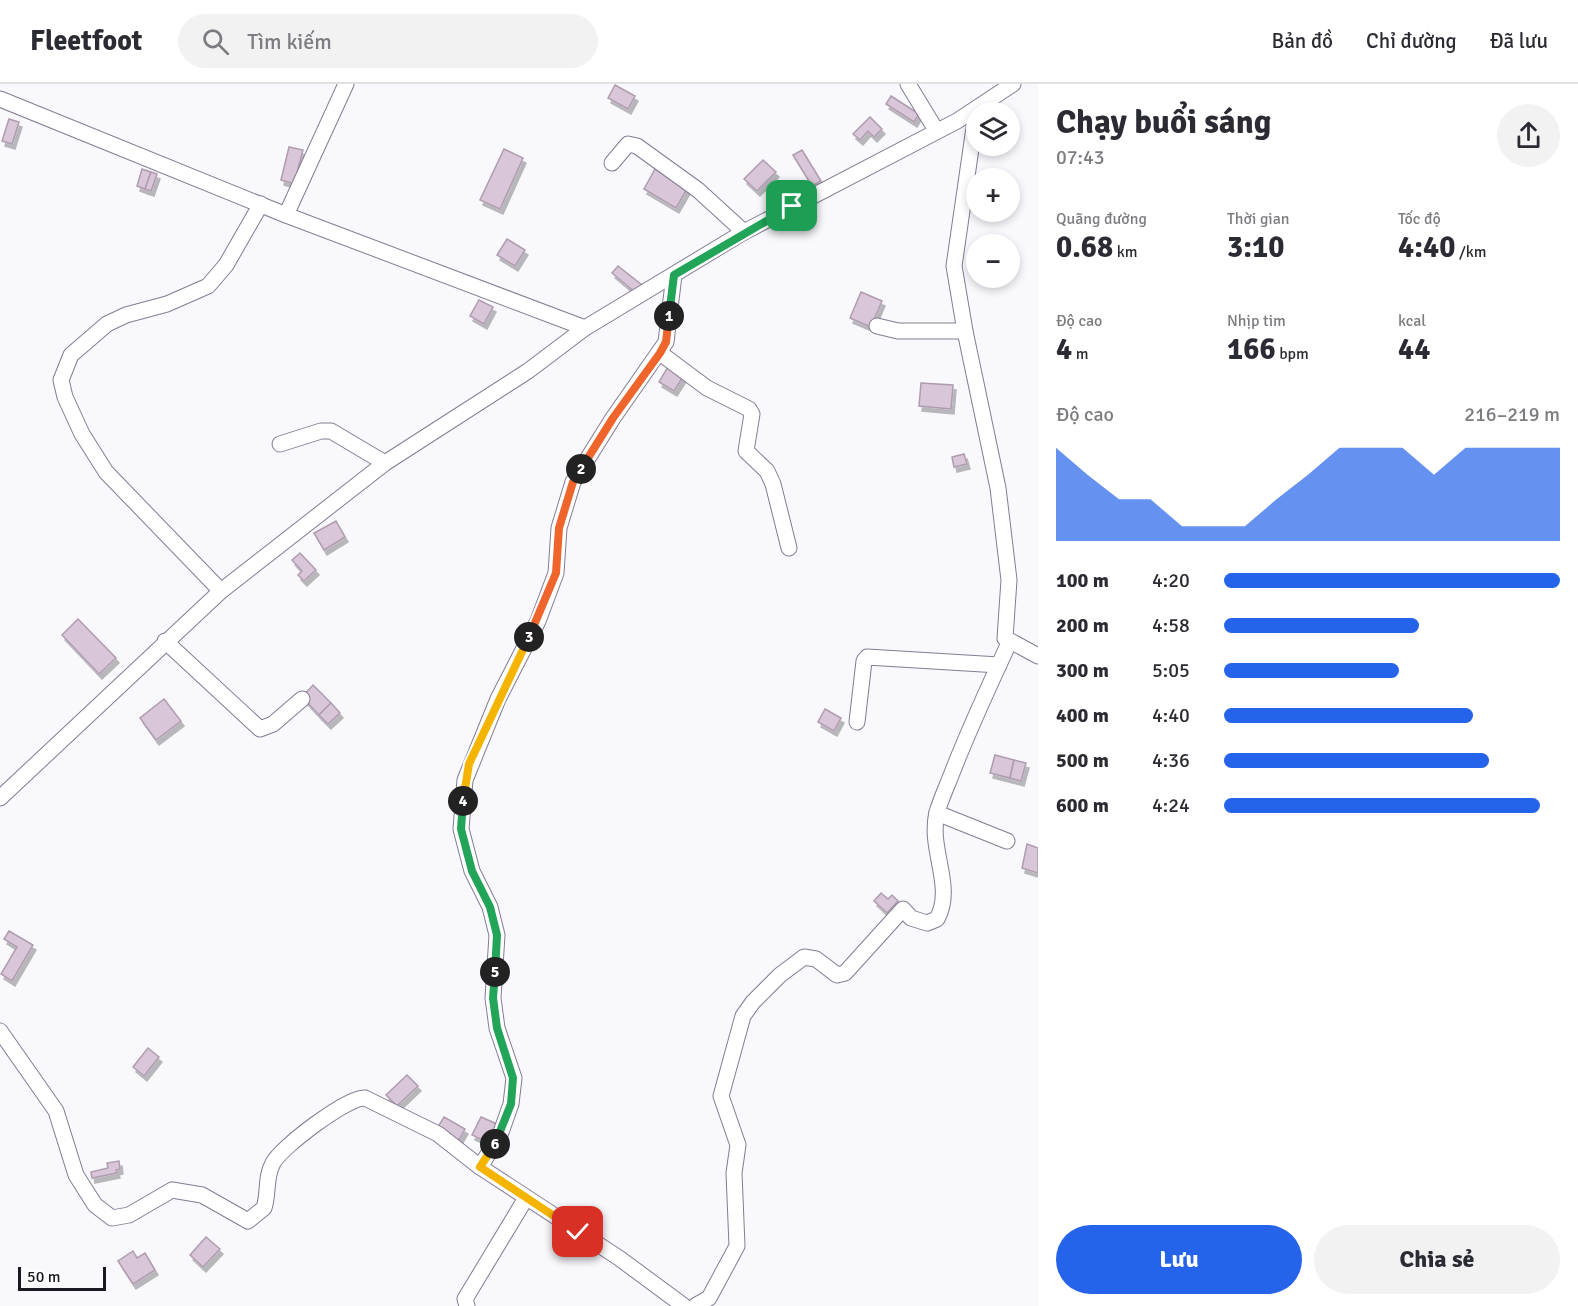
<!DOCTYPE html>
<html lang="vi">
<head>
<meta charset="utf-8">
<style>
  body { margin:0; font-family:Signika,sans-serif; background:#f2f2f3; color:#2b2b33; height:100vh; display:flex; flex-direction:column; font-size:22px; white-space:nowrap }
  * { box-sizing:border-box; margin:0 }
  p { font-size:20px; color:#7c7c81 }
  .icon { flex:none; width:33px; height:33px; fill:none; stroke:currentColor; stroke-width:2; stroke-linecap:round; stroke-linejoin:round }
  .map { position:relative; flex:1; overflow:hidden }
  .side { display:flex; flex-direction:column; background:#fff; width:540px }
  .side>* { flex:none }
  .fabs { position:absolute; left:966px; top:18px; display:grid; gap:12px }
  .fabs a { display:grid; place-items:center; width:54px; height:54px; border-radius:50%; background:#fff; box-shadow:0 3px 9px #0003; font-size:30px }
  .scale { position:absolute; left:18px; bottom:15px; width:88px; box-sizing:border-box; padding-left:6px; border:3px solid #1a1820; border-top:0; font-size:16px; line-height:21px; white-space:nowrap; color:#1a1820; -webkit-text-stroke:4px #fff; paint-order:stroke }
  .pin { position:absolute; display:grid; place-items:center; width:51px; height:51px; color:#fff; margin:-26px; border-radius:12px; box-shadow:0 3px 9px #0006 }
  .km { position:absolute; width:30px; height:30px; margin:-15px; border-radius:50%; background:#222; color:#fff; font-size:16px; line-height:30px; text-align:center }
  .round { display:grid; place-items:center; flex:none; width:63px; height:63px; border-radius:32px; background:#f2f2f3 }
  .headline { display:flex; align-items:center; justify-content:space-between; height:102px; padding:0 18px }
  h1 { font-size:33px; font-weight:700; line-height:45px }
  .figures { display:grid; grid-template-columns:repeat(3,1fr); gap:9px; height:102px; padding:6px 18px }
  .figures div { display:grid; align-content:center }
  .figures b { font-size:30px; font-weight:700 }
  .figures small { font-size:16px; font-weight:400 }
  .figures p { font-size:16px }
  .chart { height:168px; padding:12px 18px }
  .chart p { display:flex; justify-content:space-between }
  .chart svg { width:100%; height:108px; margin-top:6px; fill:#2563eb; opacity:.7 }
  .button { display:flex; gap:12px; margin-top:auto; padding:12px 18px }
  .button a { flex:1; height:69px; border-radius:36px; background:#2563eb; color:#fff; font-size:24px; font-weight:700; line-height:69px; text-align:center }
  .button a+a { background:#f2f2f3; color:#2b2b33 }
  ul { padding:0 18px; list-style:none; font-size:20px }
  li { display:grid; grid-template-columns:96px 72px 1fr; align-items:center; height:45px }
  li i { height:15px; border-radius:8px; background:#2563eb }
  header { display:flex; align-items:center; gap:36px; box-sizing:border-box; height:84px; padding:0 30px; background:#fff; border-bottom:2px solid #e1e1e2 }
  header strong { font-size:28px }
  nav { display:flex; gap:33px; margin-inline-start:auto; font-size:21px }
  .search { width:420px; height:54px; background:#f2f2f3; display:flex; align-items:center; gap:15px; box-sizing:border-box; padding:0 21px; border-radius:33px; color:#7c7c81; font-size:22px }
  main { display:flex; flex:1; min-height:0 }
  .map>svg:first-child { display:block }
  .building { fill:#d9c6d9; stroke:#af9daf; stroke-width:1.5; filter:url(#shadow) }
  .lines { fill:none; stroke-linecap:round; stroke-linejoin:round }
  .minor-casing { stroke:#837c92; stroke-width:17 }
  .minor { stroke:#fff; stroke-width:15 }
  .split-1-casing { stroke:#fff; stroke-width:12 }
  .split-2-casing { stroke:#fff; stroke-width:12 }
  .split-3-casing { stroke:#fff; stroke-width:12 }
  .split-4-casing { stroke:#fff; stroke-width:12 }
  .split-5-casing { stroke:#fff; stroke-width:12 }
  .split-6-casing { stroke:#fff; stroke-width:12 }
  .split-7-casing { stroke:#fff; stroke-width:12 }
  .split-1 { stroke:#22a559; stroke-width:8 }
  .split-2 { stroke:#f0652b; stroke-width:8 }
  .split-3 { stroke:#f0652b; stroke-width:8 }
  .split-4 { stroke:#f5b400; stroke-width:8 }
  .split-5 { stroke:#22a559; stroke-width:8 }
  .split-6 { stroke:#22a559; stroke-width:8 }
  .split-7 { stroke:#f5b400; stroke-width:8 }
</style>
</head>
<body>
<header>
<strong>Fleetfoot</strong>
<div class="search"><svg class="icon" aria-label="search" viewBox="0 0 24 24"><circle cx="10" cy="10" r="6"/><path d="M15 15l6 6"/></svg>Tìm kiếm</div>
<nav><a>Bản đồ</a><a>Chỉ đường</a><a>Đã lưu</a></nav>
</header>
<main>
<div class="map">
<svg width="1038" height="1222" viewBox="0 0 1038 1222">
  <defs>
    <filter id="shadow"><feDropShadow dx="3" dy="5" stdDeviation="0" flood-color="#0004"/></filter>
  </defs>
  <rect width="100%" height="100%" fill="#f9f8fd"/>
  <g class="building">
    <path d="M615,1L635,12L628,25L608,14Z"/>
    <path d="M891,12L919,30L914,38L886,20Z"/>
    <path d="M870,33L882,45L874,53L868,47L860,56L853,50Z"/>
    <path d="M9,35L19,38L12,60L2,57Z"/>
    <path d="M289,63L303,66L294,100L281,96Z"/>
    <path d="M504,65L523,74L500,125L480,116Z"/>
    <path d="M802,66L821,97L812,102L793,71Z"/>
    <path d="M763,76L776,88L757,107L744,95Z"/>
    <path d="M142,85L151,88L145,105L137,102Z"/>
    <path d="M655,85L687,105L676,124L644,105Z"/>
    <path d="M151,88L157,90L151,107L145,105Z"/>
    <path d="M507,155L525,166L515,182L497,171Z"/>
    <path d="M618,182L642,201L636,209L612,189Z"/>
    <path d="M861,208L882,217L871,243L850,234Z"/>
    <path d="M479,216L493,223L484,240L470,232Z"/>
    <path d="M669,281L685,290L674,307L659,298Z"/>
    <path d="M921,299L953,301L951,325L919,322Z"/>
    <path d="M964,370L967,380L954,383L952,373Z"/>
    <path d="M336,437L345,453L324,466L314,449Z"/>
    <path d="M300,469L316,486L304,497L298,491L302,487L292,476Z"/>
    <path d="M78,535L116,574L99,590L62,551Z"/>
    <path d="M313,601L331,619L319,631L302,613Z"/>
    <path d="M164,615L181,637L156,656L140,634Z"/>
    <path d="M331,619L340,629L328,640L319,631Z"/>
    <path d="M825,625L841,634L834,647L818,638Z"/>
    <path d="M995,671L1014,676L1010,694L990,689Z"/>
    <path d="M1014,676L1026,679L1021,697L1010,694Z"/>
    <path d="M1027,760L1038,764V789L1022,784Z"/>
    <path d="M881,809L888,815L892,811L898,817L887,829L874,817Z"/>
    <path d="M9,847L33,861L12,897L1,890L17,863L4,855Z"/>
    <path d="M148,964L159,973L144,992L133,983Z"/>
    <path d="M407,991L418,1002L397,1022L386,1011Z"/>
    <path d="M444,1033L465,1045L457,1059L436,1046Z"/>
    <path d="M481,1033L497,1040L489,1059L472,1051Z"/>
    <path d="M119,1077L120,1085L116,1086L117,1089L92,1094L91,1088L108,1084L107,1079Z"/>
    <path d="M206,1153L220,1165L203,1183L190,1171Z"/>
    <path d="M133,1167L137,1174L145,1169L155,1186L133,1200L118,1177Z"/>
  </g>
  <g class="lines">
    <defs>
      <g id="minor">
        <path d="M908,0L936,46"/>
        <path d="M0,15L286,131L585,244"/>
        <path d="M976,30L954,182L965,247L998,404L1009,496L1005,554L1038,572"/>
        <path d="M612,79L628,60L637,62L698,106L744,148"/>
        <path d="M286,131L346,0"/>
        <path d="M877,242L898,247H965"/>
        <path d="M660,269L707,304L749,325L752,330L746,367L767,387L773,400L789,464"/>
        <path d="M280,360L321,347H331L385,379"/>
        <path d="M221,507L106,388L82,350L65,313L61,296L71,271L107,240L126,231L167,220L208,202L226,181L261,120"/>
        <path d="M165,557L260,645L273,640L302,615"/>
        <path d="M857,638L864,577L867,573L999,581"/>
        <path d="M0,714L221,507L385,379L528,287L585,244L744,148L957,37L1013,0"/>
        <path d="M937,729L1007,757"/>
        <path d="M0,947L56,1027L76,1091L95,1121L112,1134L129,1131L172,1106L202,1111L248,1137L264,1124C269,1109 265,1093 273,1079C281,1063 349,1012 365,1014L438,1050L480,1083L619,1174L684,1222"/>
        <path d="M480,1083L500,1051L511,1020L514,994L497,944L493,914L497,851L490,823L472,787L461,745L465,696L498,615L538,537L556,489L559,444L573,398L613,334L666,258L674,191"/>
        <path d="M467,1222L465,1215L526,1114"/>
        <path d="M695,1222L709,1214L737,1162L734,1089L738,1061L721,1012L743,932L753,918L780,891L804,873L816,875L837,891L845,889L903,825L911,834L927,839L937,835C955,802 928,766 937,728C941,715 947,702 952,689C969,645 989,602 1009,559"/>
      </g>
    </defs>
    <use href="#minor" class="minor-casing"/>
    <use href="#minor" class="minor"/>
  </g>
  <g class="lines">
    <defs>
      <path id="split-1" d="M669,232L674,191L792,122"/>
      <path id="split-2" d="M581,385L613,334L660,269L666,258L669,232"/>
      <path id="split-3" d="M529,553L556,489L559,444L573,398L581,385"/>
      <path id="split-4" d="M463,717L469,680L529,553"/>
      <path id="split-5" d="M463,717L461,745L472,787L490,823L497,851L495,888"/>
      <path id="split-6" d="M495,1060L511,1020L513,994L497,944L493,914L495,888"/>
      <path id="split-7" d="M495,1060L480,1083L578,1148"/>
    </defs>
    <use href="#split-1" class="split-1-casing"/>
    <use href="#split-2" class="split-2-casing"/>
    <use href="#split-3" class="split-3-casing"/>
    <use href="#split-4" class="split-4-casing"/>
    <use href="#split-5" class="split-5-casing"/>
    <use href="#split-6" class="split-6-casing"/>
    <use href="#split-7" class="split-7-casing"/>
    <use href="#split-1" class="split-1"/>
    <use href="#split-2" class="split-2"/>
    <use href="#split-3" class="split-3"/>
    <use href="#split-4" class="split-4"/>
    <use href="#split-5" class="split-5"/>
    <use href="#split-6" class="split-6"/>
    <use href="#split-7" class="split-7"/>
  </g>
</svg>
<div class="fabs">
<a><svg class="icon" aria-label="layers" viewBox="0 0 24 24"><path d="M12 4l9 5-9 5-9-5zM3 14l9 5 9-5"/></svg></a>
<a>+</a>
<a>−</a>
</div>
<div class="scale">50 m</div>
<div class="pin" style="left:792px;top:122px;background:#1e9e55"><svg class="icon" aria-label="arrive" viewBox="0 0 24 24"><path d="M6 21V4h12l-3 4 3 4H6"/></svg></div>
<div class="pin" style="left:578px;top:1148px;background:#d93025"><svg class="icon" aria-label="check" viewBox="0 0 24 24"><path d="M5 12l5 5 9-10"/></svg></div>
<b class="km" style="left:669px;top:232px">1</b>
<b class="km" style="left:581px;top:385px">2</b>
<b class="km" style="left:529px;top:553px">3</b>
<b class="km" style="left:463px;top:717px">4</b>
<b class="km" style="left:495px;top:888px">5</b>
<b class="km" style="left:495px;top:1060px">6</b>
</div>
<section class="side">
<div class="headline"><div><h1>Chạy buổi sáng</h1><p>07:43</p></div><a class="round"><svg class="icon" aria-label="share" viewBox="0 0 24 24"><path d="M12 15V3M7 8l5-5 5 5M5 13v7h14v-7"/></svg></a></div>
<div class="figures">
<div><p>Quãng đường</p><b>0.68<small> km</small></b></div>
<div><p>Thời gian</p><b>3:10</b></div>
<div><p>Tốc độ</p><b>4:40<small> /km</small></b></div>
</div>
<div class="figures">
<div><p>Độ cao</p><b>4<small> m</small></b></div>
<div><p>Nhịp tim</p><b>166<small> bpm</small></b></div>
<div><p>kcal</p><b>44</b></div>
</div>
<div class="chart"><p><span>Độ cao</span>216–219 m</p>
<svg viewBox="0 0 160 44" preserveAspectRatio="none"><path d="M0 44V6L10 17L20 27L30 27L40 38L50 38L60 38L70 27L80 17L90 6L100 6L110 6L120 17L130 6L140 6L150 6L160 6V44z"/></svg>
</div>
<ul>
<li><b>100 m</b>4:20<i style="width:100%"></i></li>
<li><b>200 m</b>4:58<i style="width:58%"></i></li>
<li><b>300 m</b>5:05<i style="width:52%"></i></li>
<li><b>400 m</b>4:40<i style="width:74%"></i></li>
<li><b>500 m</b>4:36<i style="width:79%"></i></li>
<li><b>600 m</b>4:24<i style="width:94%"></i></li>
</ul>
<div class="button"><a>Lưu</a><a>Chia sẻ</a></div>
</section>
</main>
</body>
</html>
